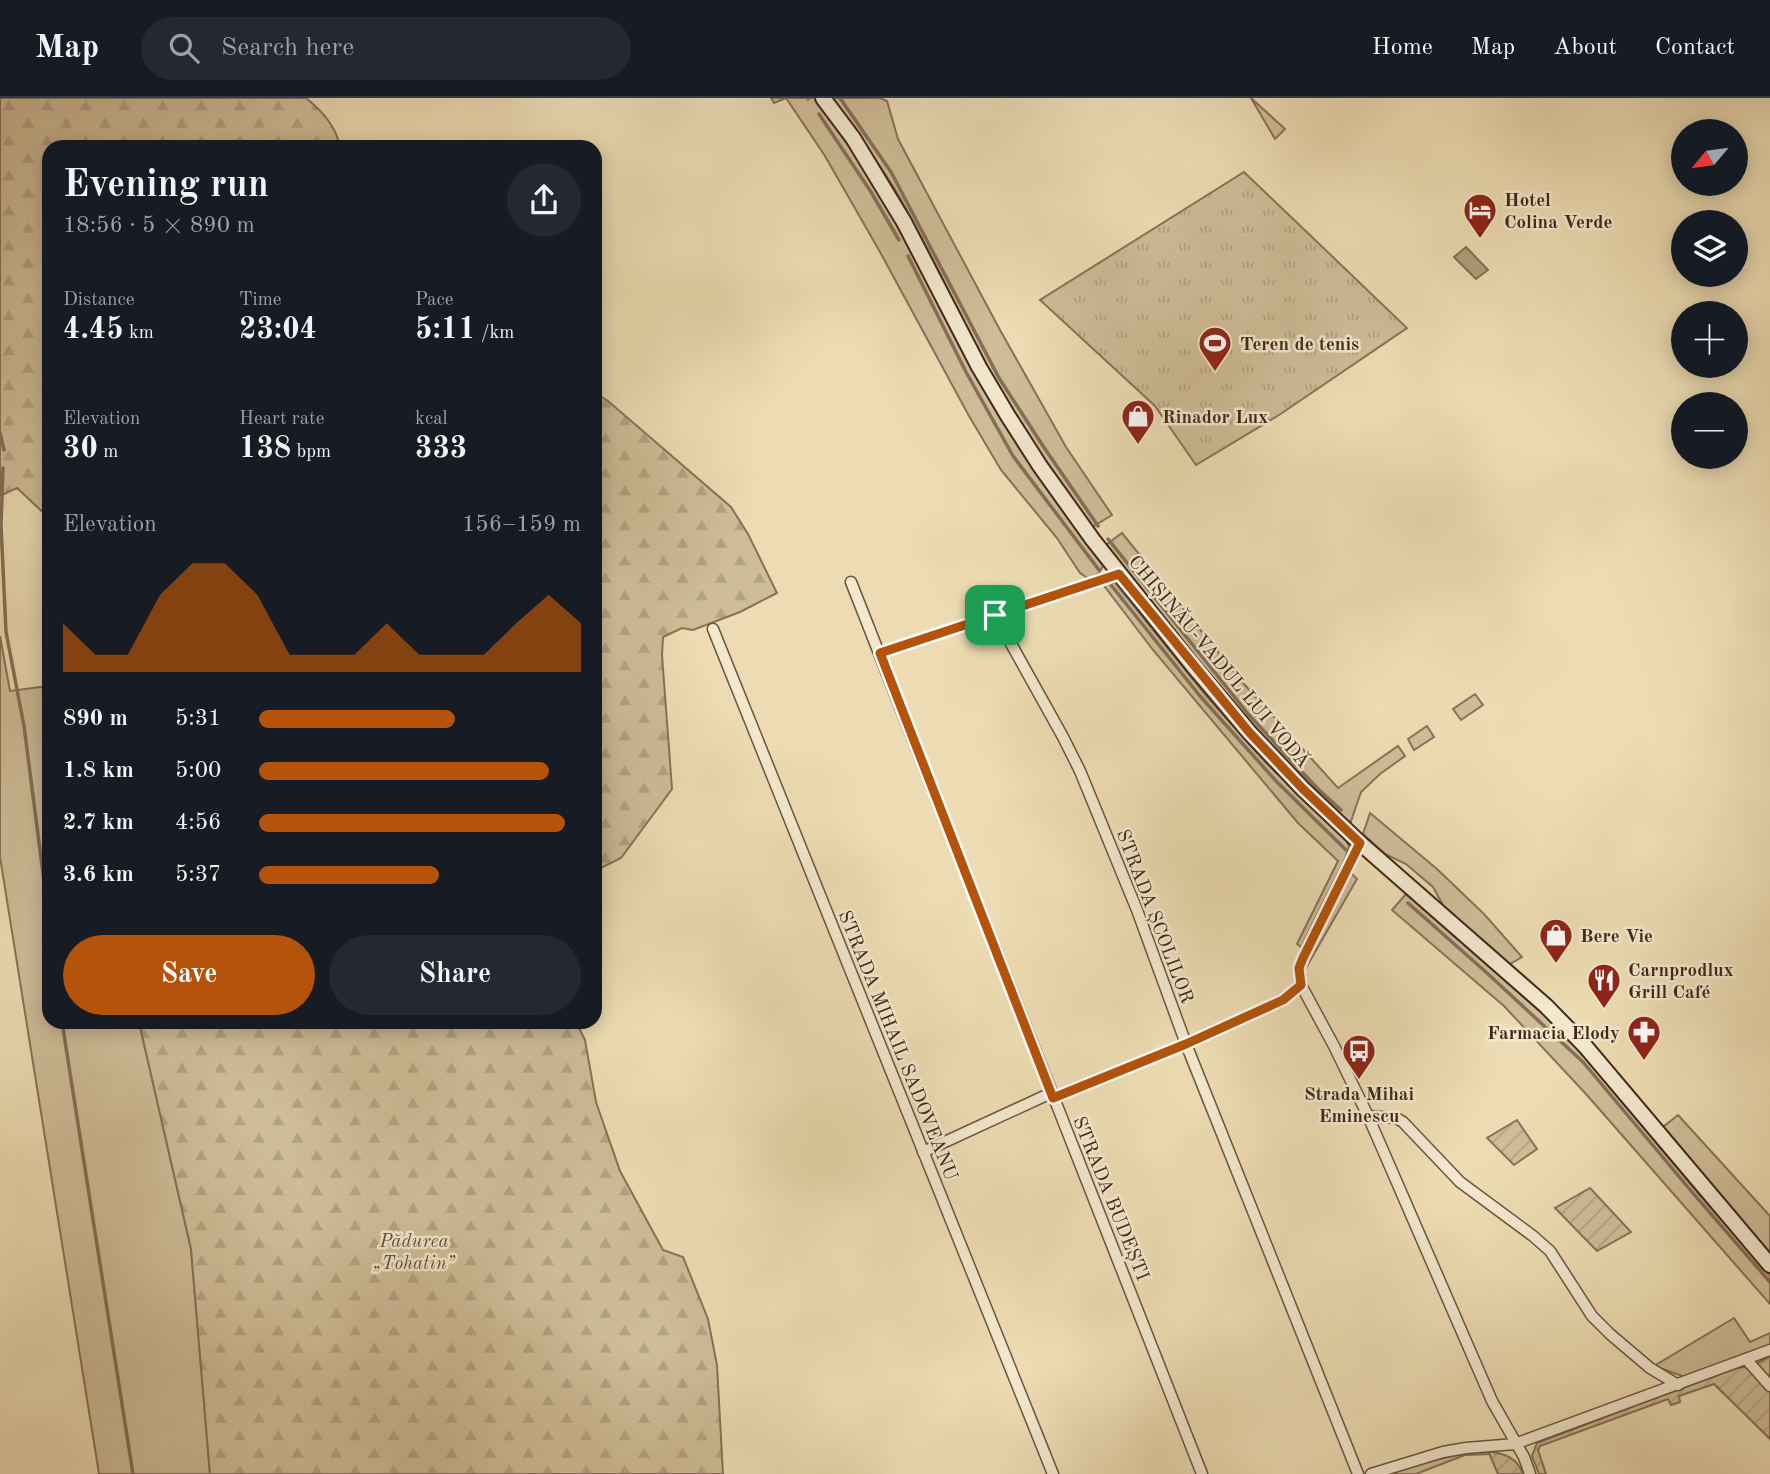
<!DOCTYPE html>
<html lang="en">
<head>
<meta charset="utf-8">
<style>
  body { margin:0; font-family:"Old Standard TT",serif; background:#242831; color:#f1f3f6; height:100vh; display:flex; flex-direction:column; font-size:26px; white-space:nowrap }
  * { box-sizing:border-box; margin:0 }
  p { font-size:23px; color:#9ea1a6 }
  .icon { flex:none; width:38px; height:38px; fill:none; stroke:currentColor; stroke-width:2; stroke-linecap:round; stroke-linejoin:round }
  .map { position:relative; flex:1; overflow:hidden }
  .side { position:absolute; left:42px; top:42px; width:560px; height:889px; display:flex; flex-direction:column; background:#171b24; border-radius:21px; box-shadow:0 4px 18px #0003 }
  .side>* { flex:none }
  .needle { width:46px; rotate:241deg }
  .fabs { position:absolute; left:1671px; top:21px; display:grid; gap:14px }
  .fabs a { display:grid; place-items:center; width:77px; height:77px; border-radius:50%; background:#171b24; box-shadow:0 4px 18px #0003; font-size:35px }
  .pin { position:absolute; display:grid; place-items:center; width:60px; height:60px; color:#fff; margin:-30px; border-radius:14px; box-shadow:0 4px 10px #0006 }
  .round { display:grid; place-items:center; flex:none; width:74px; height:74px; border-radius:37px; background:#242831 }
  .head { display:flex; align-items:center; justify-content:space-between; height:119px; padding:0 21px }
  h1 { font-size:38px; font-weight:600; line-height:52px }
  .metrics { display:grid; grid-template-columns:repeat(3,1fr); gap:10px; height:119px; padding:7px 21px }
  .metrics div { display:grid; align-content:center }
  .metrics b { font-size:30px; font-weight:600 }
  .metrics small { font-size:19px; font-weight:400 }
  .metrics p { font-size:19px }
  .chart { height:196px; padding:14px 21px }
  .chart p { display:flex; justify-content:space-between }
  .chart svg { width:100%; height:126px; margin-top:7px; fill:#b45309; opacity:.7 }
  .primary-button { display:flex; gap:14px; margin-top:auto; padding:14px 21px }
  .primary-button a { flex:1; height:80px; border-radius:42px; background:#b45309; color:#fff; font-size:28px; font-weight:600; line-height:80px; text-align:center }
  .primary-button a+a { background:#242831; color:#f1f3f6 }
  ul { padding:0 21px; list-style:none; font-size:23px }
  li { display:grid; grid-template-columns:112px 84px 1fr; align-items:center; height:52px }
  li i { height:18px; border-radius:9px; background:#b45309 }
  header { display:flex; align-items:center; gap:42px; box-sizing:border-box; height:98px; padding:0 35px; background:#171b24; border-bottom:2px solid #363941 }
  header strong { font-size:33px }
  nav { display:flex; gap:38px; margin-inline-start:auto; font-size:24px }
  .search { width:490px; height:63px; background:#242831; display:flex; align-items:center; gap:18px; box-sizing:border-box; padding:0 24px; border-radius:38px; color:#9ea1a6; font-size:26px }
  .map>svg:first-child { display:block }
  .grass { fill:#cfbd99; stroke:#877258; stroke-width:2 }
  .forest { fill:url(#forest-firs); stroke:#877258; stroke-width:2 }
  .park { fill:url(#park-tufts); stroke:#877258; stroke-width:2 }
  .garden { fill:url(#garden-furrows); stroke:#877258; stroke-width:2 }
  .water { fill:#b29f7e; stroke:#846f55; stroke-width:2 }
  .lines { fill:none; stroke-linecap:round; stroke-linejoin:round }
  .stream { stroke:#846f55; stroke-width:3.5 }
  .street-casing { stroke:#6a553f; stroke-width:13 }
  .secondary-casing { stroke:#3f2818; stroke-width:18 }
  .street { stroke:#f3e8ce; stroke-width:10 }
  .secondary { stroke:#f3e8ce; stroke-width:14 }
  .route-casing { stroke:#fff; stroke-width:14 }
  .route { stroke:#b45309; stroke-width:9 }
  .labels { text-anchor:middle; stroke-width:5; stroke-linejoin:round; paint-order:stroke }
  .poi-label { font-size:19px; font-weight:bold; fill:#3f2818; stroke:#f3e8ce; text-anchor:start }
  .street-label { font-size:19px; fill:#3f2818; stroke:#f3e8ce }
  .park-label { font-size:19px; font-style:italic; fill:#634d38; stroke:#f3e8ce }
</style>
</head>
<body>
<header>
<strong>Map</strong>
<div class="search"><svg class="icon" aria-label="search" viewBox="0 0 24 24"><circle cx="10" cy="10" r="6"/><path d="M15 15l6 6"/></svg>Search here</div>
<nav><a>Home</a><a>Map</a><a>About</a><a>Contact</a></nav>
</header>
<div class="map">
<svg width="1770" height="1376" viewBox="0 0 1770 1376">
  <defs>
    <pattern id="forest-firs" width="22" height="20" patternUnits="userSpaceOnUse" patternTransform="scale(1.75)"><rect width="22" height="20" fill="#cfbd99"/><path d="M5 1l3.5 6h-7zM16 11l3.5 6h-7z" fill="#b3a283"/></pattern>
    <pattern id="park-tufts" width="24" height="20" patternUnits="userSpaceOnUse" patternTransform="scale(1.75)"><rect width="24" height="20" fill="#cfbd99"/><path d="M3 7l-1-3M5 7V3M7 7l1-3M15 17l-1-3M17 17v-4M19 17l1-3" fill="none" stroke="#b3a283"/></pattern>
    <pattern id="garden-furrows" width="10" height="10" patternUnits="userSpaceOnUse" patternTransform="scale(1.75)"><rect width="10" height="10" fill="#cfbd99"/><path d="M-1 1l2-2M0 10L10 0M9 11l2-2" fill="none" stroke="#b3a283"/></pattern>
  </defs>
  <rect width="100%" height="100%" fill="#eddcb3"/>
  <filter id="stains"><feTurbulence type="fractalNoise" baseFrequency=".00286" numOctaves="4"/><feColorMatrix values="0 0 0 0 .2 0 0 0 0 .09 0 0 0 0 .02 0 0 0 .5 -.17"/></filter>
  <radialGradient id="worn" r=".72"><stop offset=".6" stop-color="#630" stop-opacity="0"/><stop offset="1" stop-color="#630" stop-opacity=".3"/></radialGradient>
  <g class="grass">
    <path d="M771,0H815L880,93L998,316L1027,361L1103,468L1099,475L1089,481L1080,475L1057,440L1001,372L969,318L880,154L825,58L786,0L774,5Z"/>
    <path d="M832,0H880L887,3L898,41L1000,232L1066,349L1112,417L1091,430C1061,387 1028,343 1002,297C964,228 933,155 893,88C874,58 853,29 832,0Z"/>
    <path d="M1251,0L1285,31L1275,41Z"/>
    <path d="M1122,435L1244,586L1338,690L1398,648L1405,658L1380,676L1361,694L1350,726C1257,644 1182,544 1106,447Z"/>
    <path d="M1102,485H1115L1208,600L1266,665L1346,742L1349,748L1345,761L1301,849L1297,846L1338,763L1298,725L1153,552Z"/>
    <path d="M0,538L10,593L49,588V924H139L191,1151L210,1376H99L0,759Z"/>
    <path d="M1475,596L1483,607L1461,622L1453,611Z"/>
    <path d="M1427,628L1434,639L1414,652L1408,641Z"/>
    <path d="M1370,715L1437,771L1484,816L1522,859L1510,866L1444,809L1433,789L1406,766L1385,756L1363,736Z"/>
    <path d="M1351,775L1357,781L1307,868L1306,862L1347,778Z"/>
    <path d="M1406,796L1550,922L1587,962L1697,1094L1770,1178V1206L1586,996L1504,908L1392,812Z"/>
    <path d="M1678,1017L1770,1118V1156L1663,1029Z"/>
    <path d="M1734,1220L1750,1244L1770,1235V1247L1685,1279L1654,1268Z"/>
    <path d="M1488,1353L1490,1356L1465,1357L1416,1376H1385C1419,1366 1452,1356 1488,1353Z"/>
  </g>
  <g class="forest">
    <path d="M0,0H306C322,13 336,28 340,49H49V420L17,390L0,398Z"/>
    <path d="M595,295L608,303L731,409L748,436L777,495L740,514L693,532L682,530L663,539L662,557L672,691L621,760L595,773Z"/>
    <path d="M139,924H576L585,942L596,1004L620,1073L663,1152L683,1159L708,1221L717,1267L723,1376H210L191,1151Z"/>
  </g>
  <path class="park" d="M1244,74L1407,230L1279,317L1196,367L1155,308L1040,202Z"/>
  <g class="garden">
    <path d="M1517,1022L1537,1051L1514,1067L1487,1040Z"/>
    <path d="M1590,1090L1631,1134L1597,1153L1555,1110Z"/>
    <path d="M1770,1258V1341L1714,1286L1679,1298L1680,1304L1671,1307L1668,1301L1540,1348L1538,1352L1546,1376H1539L1532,1358L1537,1345L1734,1270L1745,1269L1748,1271Z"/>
    <path d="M1488,1353C1505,1356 1517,1359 1523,1376H1498Z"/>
  </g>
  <path class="water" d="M1466,149L1488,172L1476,181L1454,159Z"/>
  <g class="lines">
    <g class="stream">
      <path d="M807,0L808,1"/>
      <path d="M840,0L891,74L999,280L1043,348L1098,428"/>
      <path d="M819,16L871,94L899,142"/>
      <path d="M908,158L966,274L1013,358L1099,472"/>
      <path d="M0,335L4,352"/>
      <path d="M3,370L1,427L6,534L24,628L49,822"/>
      <path d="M1108,441L1248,616L1317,690L1341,712"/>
      <path d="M1111,487L1200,598L1276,683L1346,752"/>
      <path d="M1408,805L1487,875L1583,964L1692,1094L1770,1184"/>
      <path d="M62,924L133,1376"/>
    </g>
    <defs>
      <g id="street">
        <path d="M851,484L1202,1376"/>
        <path d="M995,517L1063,639L1080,673L1137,812L1186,946L1358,1376"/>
        <path d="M713,531L1053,1376"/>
        <path d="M880,555L1119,476"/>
        <path d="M1360,745L1303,860L1299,870L1301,887L1334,948L1368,1018L1492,1303L1524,1359L1530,1376"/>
        <path d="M1053,1000L1186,946L1283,902L1301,887"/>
        <path d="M1368,1018L1396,1020L1403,1024L1460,1084L1533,1138L1550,1153L1592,1218L1610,1236L1650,1270L1678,1287"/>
        <path d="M923,1054L1051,995"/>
        <path d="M1746,1261L1770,1288"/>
        <path d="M1371,1376L1443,1354L1466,1350L1515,1346L1770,1252"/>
      </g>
      <path id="secondary" d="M823,0L853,40L904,124L979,269L1008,318L1040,368L1093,442L1193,568L1249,634L1303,691L1360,745L1546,908L1585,948L1770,1167"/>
    </defs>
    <use href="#street" class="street-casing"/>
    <use href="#secondary" class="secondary-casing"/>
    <use href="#street" class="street"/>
    <use href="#secondary" class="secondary"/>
  </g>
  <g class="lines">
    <defs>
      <path id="route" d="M1119,476L1249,634L1303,691L1360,745L1303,860L1299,870L1301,887L1283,902L1186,946L1053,1000L880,555Z"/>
    </defs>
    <use href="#route" class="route-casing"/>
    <use href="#route" class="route"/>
  </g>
  <defs>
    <symbol id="hotel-pin" viewBox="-11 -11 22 30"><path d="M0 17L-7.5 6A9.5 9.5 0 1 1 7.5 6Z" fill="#8f2418" stroke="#f3e8ce"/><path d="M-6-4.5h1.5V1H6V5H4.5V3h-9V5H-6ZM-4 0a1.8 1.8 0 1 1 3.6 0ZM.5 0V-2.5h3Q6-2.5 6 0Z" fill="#fff"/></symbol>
    <symbol id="stadium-pin" viewBox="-11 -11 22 30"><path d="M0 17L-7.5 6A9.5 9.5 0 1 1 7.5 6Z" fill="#8f2418" stroke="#f3e8ce"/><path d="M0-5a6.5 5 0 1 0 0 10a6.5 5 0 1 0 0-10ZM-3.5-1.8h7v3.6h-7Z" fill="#fff"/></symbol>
    <symbol id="shop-pin" viewBox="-11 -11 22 30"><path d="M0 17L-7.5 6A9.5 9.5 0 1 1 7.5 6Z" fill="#8f2418" stroke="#f3e8ce"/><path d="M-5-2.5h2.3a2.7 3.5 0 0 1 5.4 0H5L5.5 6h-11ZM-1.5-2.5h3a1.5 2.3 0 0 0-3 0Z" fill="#fff"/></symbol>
    <symbol id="restaurant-pin" viewBox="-11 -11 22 30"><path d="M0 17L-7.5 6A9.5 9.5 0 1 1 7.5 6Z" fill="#8f2418" stroke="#f3e8ce"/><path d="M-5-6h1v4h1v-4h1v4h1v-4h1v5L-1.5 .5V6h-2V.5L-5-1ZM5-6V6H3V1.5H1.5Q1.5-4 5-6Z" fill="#fff"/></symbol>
    <symbol id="pharmacy-pin" viewBox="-11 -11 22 30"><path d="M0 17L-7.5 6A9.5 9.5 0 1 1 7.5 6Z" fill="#8f2418" stroke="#f3e8ce"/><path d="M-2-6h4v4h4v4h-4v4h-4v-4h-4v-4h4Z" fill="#fff"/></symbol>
    <symbol id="bus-pin" viewBox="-11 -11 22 30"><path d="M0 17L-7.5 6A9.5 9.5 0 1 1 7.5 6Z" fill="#8f2418" stroke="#f3e8ce"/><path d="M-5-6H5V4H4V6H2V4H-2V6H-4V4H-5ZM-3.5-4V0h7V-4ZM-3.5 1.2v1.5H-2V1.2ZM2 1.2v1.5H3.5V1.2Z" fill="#fff"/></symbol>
  </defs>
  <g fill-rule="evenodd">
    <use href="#hotel-pin" x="1461" y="93" width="38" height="52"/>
    <use href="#stadium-pin" x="1196" y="226" width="38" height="52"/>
    <use href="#shop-pin" x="1119" y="299" width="38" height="52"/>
    <use href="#shop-pin" x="1537" y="818" width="38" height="52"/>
    <use href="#restaurant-pin" x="1585" y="863" width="38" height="52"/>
    <use href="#pharmacy-pin" x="1625" y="915" width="38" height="52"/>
    <use href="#bus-pin" x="1340" y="934" width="38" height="52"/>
  </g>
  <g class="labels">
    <g class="poi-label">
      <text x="1504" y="108">Hotel<tspan x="1504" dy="22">Colina Verde</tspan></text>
      <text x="1240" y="252">Teren de tenis</text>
      <text x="1162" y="325">Rinador Lux</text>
      <text x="1580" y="844">Bere Vie</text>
      <text x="1628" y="878">Carnprodlux<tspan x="1628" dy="22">Grill Café</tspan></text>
      <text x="1620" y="941" text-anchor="end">Farmacia Elody</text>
      <text x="1359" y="1002" text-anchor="middle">Strada Mihai<tspan x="1359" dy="22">Eminescu</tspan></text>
    </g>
    <g class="street-label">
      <text transform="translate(1220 563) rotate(50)" y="7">CHIȘINĂU-VADUL LUI VODĂ</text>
      <text transform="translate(1156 818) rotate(69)" y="7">STRADA ȘCOLILOR</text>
      <text transform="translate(899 947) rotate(68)" y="7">STRADA MIHAIL SADOVEANU</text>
      <text transform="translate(1112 1100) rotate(68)" y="7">STRADA BUDEȘTI</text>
    </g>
    <g class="park-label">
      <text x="414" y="1149">Pădurea<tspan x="414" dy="22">„Tohatin”</tspan></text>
    </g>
  </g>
  <rect width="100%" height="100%" filter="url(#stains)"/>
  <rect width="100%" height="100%" fill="url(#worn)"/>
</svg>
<div class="fabs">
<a><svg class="needle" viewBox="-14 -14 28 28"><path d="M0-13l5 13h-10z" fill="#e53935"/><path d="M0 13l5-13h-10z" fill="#9ea1a6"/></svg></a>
<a><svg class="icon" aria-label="layers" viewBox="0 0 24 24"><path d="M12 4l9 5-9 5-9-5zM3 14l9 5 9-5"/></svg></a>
<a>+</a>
<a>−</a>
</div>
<div class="pin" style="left:995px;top:517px;background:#1e9e55"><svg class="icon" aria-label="arrive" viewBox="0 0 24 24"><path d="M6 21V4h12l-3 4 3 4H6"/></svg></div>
<section class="side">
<div class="head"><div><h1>Evening run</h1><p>18:56 · 5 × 890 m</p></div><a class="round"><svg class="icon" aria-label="share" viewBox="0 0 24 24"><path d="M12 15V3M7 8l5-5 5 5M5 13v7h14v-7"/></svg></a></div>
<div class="metrics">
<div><p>Distance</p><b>4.45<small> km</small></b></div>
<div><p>Time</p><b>23:04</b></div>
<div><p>Pace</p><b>5:11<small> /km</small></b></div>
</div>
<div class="metrics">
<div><p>Elevation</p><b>30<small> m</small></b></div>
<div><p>Heart rate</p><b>138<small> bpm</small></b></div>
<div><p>kcal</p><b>333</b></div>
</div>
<div class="chart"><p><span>Elevation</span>156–159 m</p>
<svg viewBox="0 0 160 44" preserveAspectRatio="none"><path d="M0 44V27L10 38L20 38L30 17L40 6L50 6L60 17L70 38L80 38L90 38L100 27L110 38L120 38L130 38L140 27L150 17L160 27V44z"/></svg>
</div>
<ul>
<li><b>890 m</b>5:31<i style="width:61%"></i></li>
<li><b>1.8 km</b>5:00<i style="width:90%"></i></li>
<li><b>2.7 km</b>4:56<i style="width:95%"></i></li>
<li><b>3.6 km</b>5:37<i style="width:56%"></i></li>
</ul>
<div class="primary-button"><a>Save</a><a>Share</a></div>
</section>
</div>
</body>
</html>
